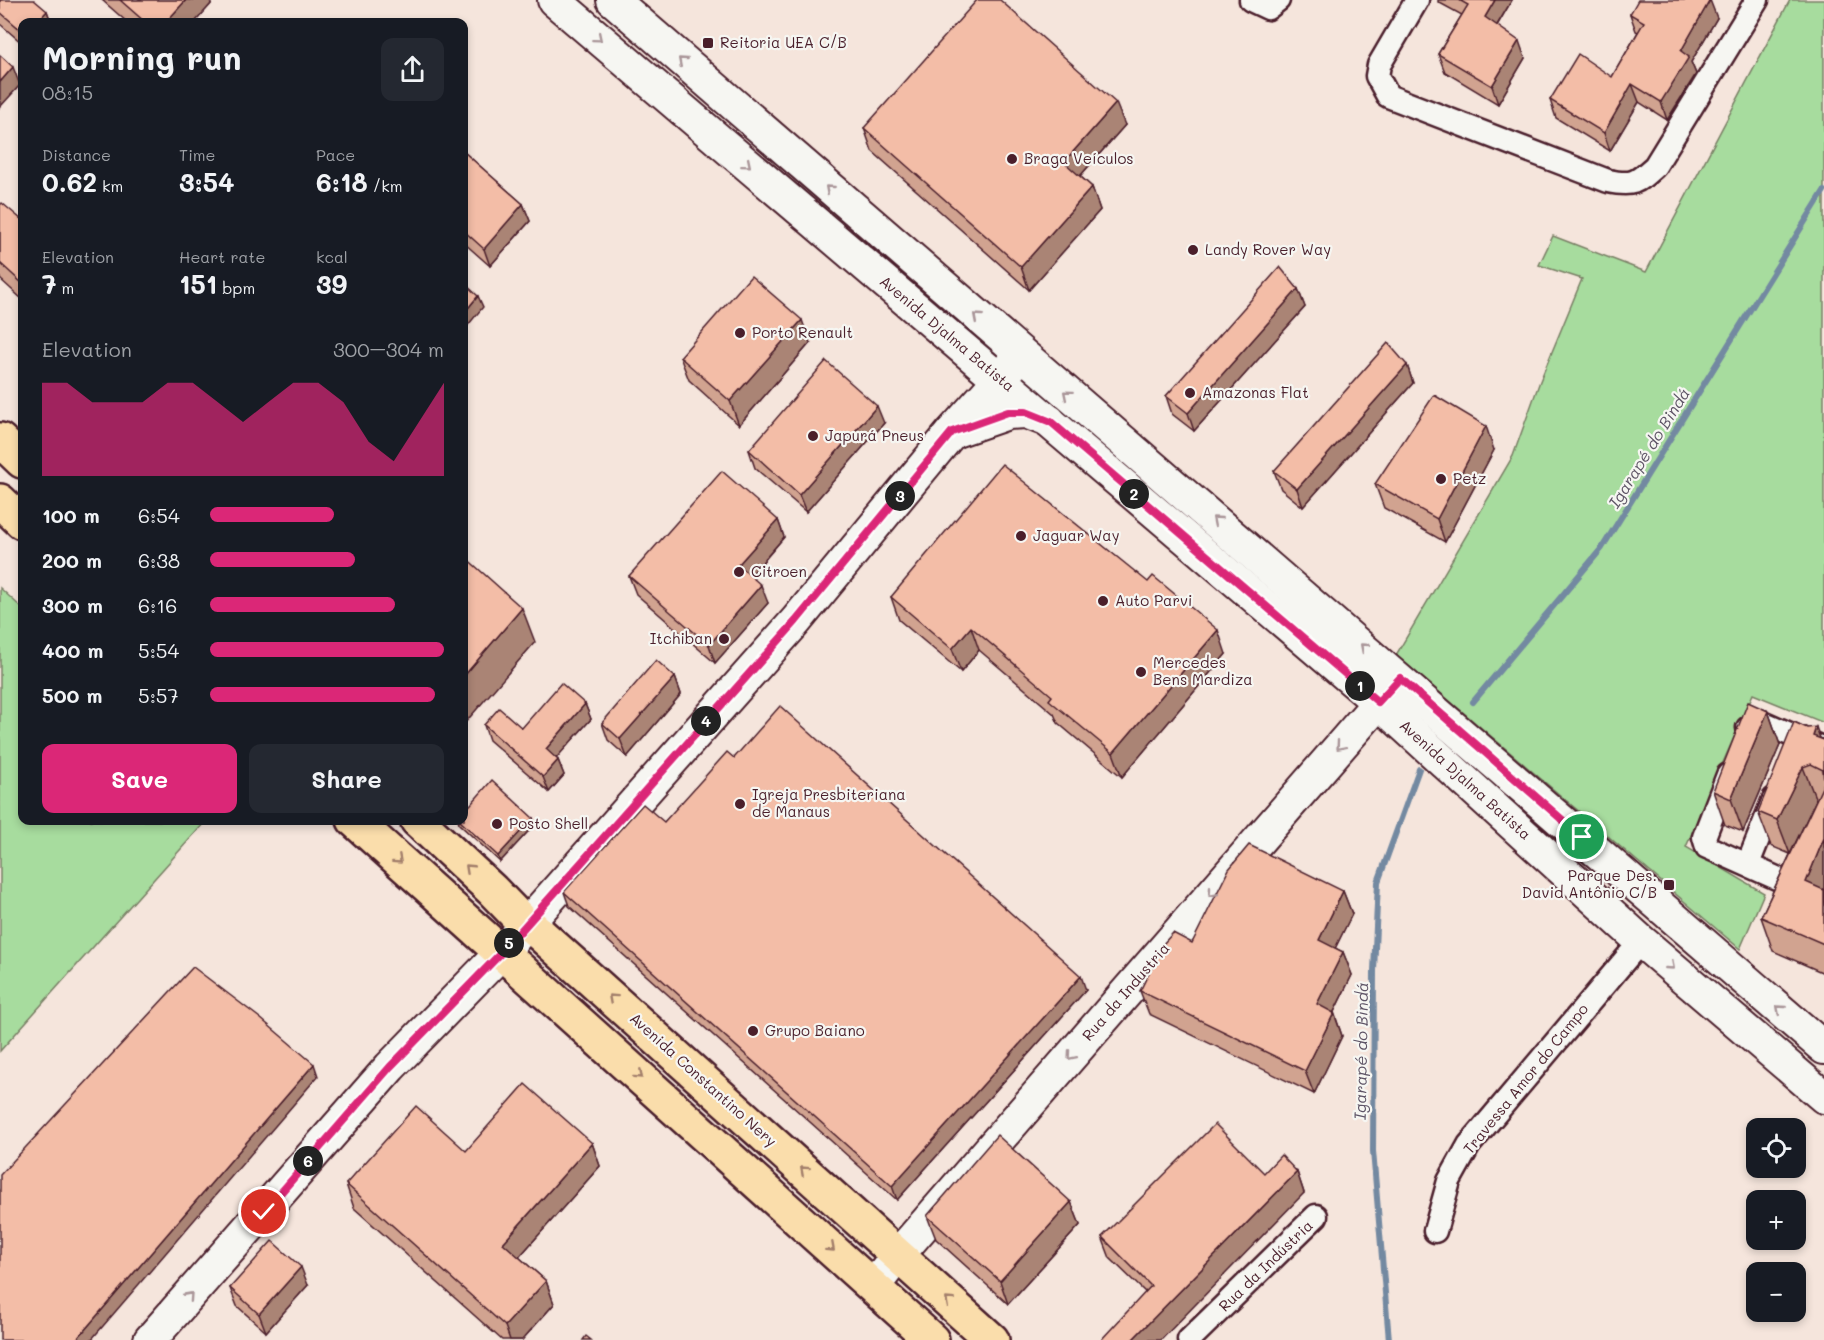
<!DOCTYPE html>
<html lang="en">
<head>
<meta charset="utf-8">
<style>
  body { margin:0; font-family:Mali,sans-serif; background:#242831; color:#f1f3f6; height:100vh; display:flex; flex-direction:column; font-size:22px; white-space:nowrap }
  * { box-sizing:border-box; margin:0 }
  p { font-size:20px; color:#9ea1a6 }
  .icon { flex:none; width:33px; height:33px; fill:none; stroke:currentColor; stroke-width:2; stroke-linecap:round; stroke-linejoin:round }
  .map { position:relative; flex:1; overflow:hidden }
  .panel { position:absolute; left:18px; top:18px; width:450px; height:807px; display:flex; flex-direction:column; background:#171b24; border-radius:12px; box-shadow:0 3px 9px #0003 }
  .panel>* { flex:none }
  .controls { position:absolute; left:1746px; top:1118px; display:grid; gap:12px }
  .controls a { display:grid; place-items:center; width:60px; height:60px; border-radius:12px; background:#171b24; box-shadow:0 3px 9px #0003; font-size:30px }
  .pin { position:absolute; display:grid; place-items:center; width:51px; height:51px; color:#fff; margin:-26px; border:3px solid #fff; border-radius:50%; box-shadow:0 2px 6px #0007 }
  .km { position:absolute; width:30px; height:30px; margin:-15px; border-radius:50%; background:#222; color:#fff; font-size:16px; line-height:30px; text-align:center }
  .round { display:grid; place-items:center; flex:none; width:63px; height:63px; border-radius:12px; background:#242831 }
  .overview { display:flex; align-items:center; justify-content:space-between; height:102px; padding:0 24px }
  h1 { font-size:33px; font-weight:700; line-height:45px }
  .metrics { display:grid; grid-template-columns:repeat(3,1fr); gap:9px; height:102px; padding:6px 24px }
  .metrics div { display:grid; align-content:center }
  .metrics b { font-size:26px; font-weight:700 }
  .metrics small { font-size:16px; font-weight:400 }
  .metrics p { font-size:16px }
  .chart { height:168px; padding:12px 24px }
  .chart p { display:flex; justify-content:space-between }
  .chart svg { width:100%; height:108px; margin-top:6px; fill:#db2777; opacity:.7 }
  .primary-button { display:flex; gap:12px; margin-top:auto; padding:12px 24px }
  .primary-button a { flex:1; height:69px; border-radius:12px; background:#db2777; color:#fff; font-size:24px; font-weight:700; line-height:69px; text-align:center }
  .primary-button a+a { background:#242831; color:#f1f3f6 }
  ul { padding:0 24px; list-style:none; font-size:20px }
  li { display:grid; grid-template-columns:96px 72px 1fr; align-items:center; height:45px }
  li i { height:15px; border-radius:8px; background:#db2777 }
  .map>svg:first-child { display:block }
  .green { fill:#a7dc9e; stroke:#787e64; stroke-width:1.5 }
  .lines { fill:none; stroke-linecap:round; stroke-linejoin:round }
  .stream { stroke:#7389a1; stroke-width:6 }
  .street-casing { stroke:#4a1f2b; stroke-width:27 }
  .secondary-casing { stroke:#4a1f2b; stroke-width:36 }
  .highway-casing { stroke:#4a1f2b; stroke-width:38 }
  .street { stroke:#f6f6f2; stroke-width:22 }
  .secondary { stroke:#f6f6f2; stroke-width:32 }
  .highway { stroke:#faddab; stroke-width:33 }
  .wall { fill:#d1a390; stroke:#4a1f2b; stroke-width:1.5 }
  .shaded-wall { fill:#aa8475; stroke:#4a1f2b; stroke-width:1.5 }
  .building { fill:#f3bda7; stroke:#4a1f2b; stroke-width:1.5 }
  .oneway { stroke:#a99598 }
  .oneway2 { stroke:#a27e6b }
  .route-casing { stroke:#fff; stroke-width:12 }
  .route { stroke:#db2777; stroke-width:8 }
  .poi-dot { fill:#4a1f2b; stroke:#f6f6f2; stroke-width:2 }
  .labels { text-anchor:middle; stroke-width:4.5; stroke-linejoin:round; paint-order:stroke }
  .poi-label { font-size:15px; fill:#4a1f2b; stroke:#f6f6f2; text-anchor:start }
  .street-label { font-size:15px; fill:#4a1f2b; stroke:#f6f6f2 }
  .water-label { font-size:16px; font-style:italic; fill:#5e5466; stroke:#f6f6f2 }
</style>
</head>
<body>
<div class="map">
<svg width="1824" height="1340" viewBox="0 0 1824 1340">
  <rect width="100%" height="100%" fill="#f5e5dc"/>
  <filter id="ink" filterUnits="userSpaceOnUse"><feTurbulence type="fractalNoise" baseFrequency=".0167" numOctaves="2"/><feDisplacementMap in="SourceGraphic" scale="12" xChannelSelector="R" yChannelSelector="G"/><feConvolveMatrix kernelMatrix="1 2 1 2 8 2 1 2 1" color-interpolation-filters="sRGB"/></filter>
  <g filter="url(#ink)">
    <g class="green">
      <path d="M1790,0H1824V723L1753,694L1686,847L1764,893L1740,949L1396,655L1513,456L1540,381L1582,279L1539,265L1553,236L1646,272Z"/>
      <path d="M0,588L22,608V820L206,821L0,1051Z"/>
    </g>
    <g class="lines">
      <g class="stream">
        <path d="M1473,702L1602,548L1824,191"/>
        <path d="M1389,1340L1373,1151L1374,971L1378,882L1419,769"/>
      </g>
      <defs>
        <g id="street">
          <path d="M1251,0L1268,8L1278,0"/>
          <path d="M1417,0L1379,65L1377,76L1388,96L1608,181C1633,186 1636,183 1655,166L1757,0"/>
          <path d="M1748,728L1756,722H1762L1824,749"/>
          <path d="M1728,775L1704,837L1707,847L1781,880L1786,881L1795,875L1824,811"/>
          <path d="M1748,864L1774,799"/>
          <path d="M1435,1231L1449,1181L1469,1145L1641,941"/>
          <path d="M1189,1340L1316,1216"/>
        </g>
        <g id="secondary">
          <path d="M554,0L1378,702L1641,941L1824,1097"/>
          <path d="M613,0L1824,1048"/>
          <path d="M953,432L1008,413L1026,412L1049,421"/>
          <path d="M874,1286L898,1255L1391,688"/>
          <path d="M150,1340L390,1067L502,952L796,621L952,432L1014,363"/>
        </g>
        <g id="highway">
          <path d="M0,440L22,461"/>
          <path d="M0,501L22,522"/>
          <path d="M354,820L932,1340"/>
          <path d="M417,820L492,890L525,924H529L992,1340"/>
        </g>
      </defs>
      <use href="#street" class="street-casing"/>
      <use href="#secondary" class="secondary-casing"/>
      <use href="#highway" class="highway-casing"/>
      <use href="#street" class="street"/>
      <use href="#secondary" class="secondary"/>
      <use href="#highway" class="highway"/>
    </g>
    <g class="wall">
      <path d="M0,0L47,11L51,22H22V43L0,24Z"/>
      <path d="M102,0H210L211,4L195,22H127Z"/>
      <path d="M1438,0H1512L1497,26L1525,58L1498,104L1445,72L1438,54L1462,15L1438,2Z"/>
      <path d="M1630,14L1717,18L1691,62L1696,74L1667,120L1639,102L1610,151L1556,118L1550,100L1612,77L1638,32L1636,31Z"/>
      <path d="M1125,125L1080,176L1092,187L1100,210L1029,290L872,151L864,128Z"/>
      <path d="M464,152L523,204L530,221L490,266L464,243Z"/>
      <path d="M0,205L22,220V299L0,279Z"/>
      <path d="M1298,289L1305,307L1194,431L1172,414L1166,396Z"/>
      <path d="M810,343L739,425L689,380L680,357Z"/>
      <path d="M1407,365L1413,383L1303,507L1281,489L1274,471Z"/>
      <path d="M884,423L806,512L755,468L749,450Z"/>
      <path d="M1494,450L1445,542L1384,508L1375,484Z"/>
      <path d="M778,520L784,537L751,576L768,603L715,663L636,594L629,576Z"/>
      <path d="M891,597L1226,654L1122,777L1058,723L1054,714L979,650L961,672L899,620Z"/>
      <path d="M675,677L681,694L627,757L608,740L602,723Z"/>
      <path d="M585,704L591,719L556,758L558,760L564,775L549,792L489,740L484,725L522,728Z"/>
      <path d="M1768,711L1780,745L1743,832L1725,825L1713,791Z"/>
      <path d="M1820,738L1824,740V973L1773,951L1761,917L1812,807L1790,854L1771,846L1758,812Z"/>
      <path d="M734,758L1086,990L897,1200L569,906L564,892L664,822Z"/>
      <path d="M533,818L535,824L500,862L459,824L458,820Z"/>
      <path d="M1343,891L1352,914L1335,948L1343,952L1352,975L1334,1012L1342,1036L1314,1094L1149,1014L1140,991L1192,943Z"/>
      <path d="M592,1143L600,1166L519,1257L546,1281L554,1304L522,1340H502L354,1208L346,1184L466,1151Z"/>
      <path d="M1297,1172L1304,1193L1145,1292L1110,1258L1102,1237L1264,1173Z"/>
      <path d="M1071,1202L1080,1225L1008,1304L936,1239L927,1216Z"/>
      <path d="M308,1285L266,1332L237,1306L230,1288Z"/>
    </g>
    <g class="shaded-wall">
      <path d="M186,0H210L211,4L195,22H166Z"/>
      <path d="M1495,0H1512L1491,35L1485,17Z"/>
      <path d="M1710,0L1717,18L1691,62L1696,74L1667,120L1661,102L1681,51Z"/>
      <path d="M47,11L51,22H37Z"/>
      <path d="M1519,41L1525,58L1498,104L1492,86Z"/>
      <path d="M13,67L20,85L0,107V82Z"/>
      <path d="M1632,84L1639,102L1610,151L1604,133Z"/>
      <path d="M1116,103L1125,125L1072,185L1064,162Z"/>
      <path d="M1092,187L1100,210L1029,290L1021,267Z"/>
      <path d="M523,204L530,221L490,266L484,249Z"/>
      <path d="M1298,289L1305,307L1194,431L1188,413Z"/>
      <path d="M478,296L483,307L464,330V313Z"/>
      <path d="M802,320L810,343L739,425L730,401Z"/>
      <path d="M1407,365L1413,383L1303,507L1297,489Z"/>
      <path d="M877,406L884,423L806,512L799,495Z"/>
      <path d="M1486,426L1494,450L1445,542L1437,519Z"/>
      <path d="M778,520L784,537L745,582L738,565Z"/>
      <path d="M761,585L768,603L715,663L709,645Z"/>
      <path d="M522,608L535,642L464,724V676Z"/>
      <path d="M971,627L979,650L961,672L952,649Z"/>
      <path d="M1218,630L1226,654L1122,777L1113,753Z"/>
      <path d="M675,677L681,694L627,757L620,739Z"/>
      <path d="M585,704L591,719L551,764L546,749Z"/>
      <path d="M1768,711L1780,745L1743,832L1731,799Z"/>
      <path d="M1816,727L1824,749L1813,736Z"/>
      <path d="M558,760L564,775L549,792L543,777Z"/>
      <path d="M1803,767L1816,800L1790,854L1777,820Z"/>
      <path d="M533,818L535,824L500,862L498,856Z"/>
      <path d="M1824,838V902L1806,882Z"/>
      <path d="M1343,891L1352,914L1328,963L1319,940Z"/>
      <path d="M1343,952L1352,975L1326,1028L1317,1004Z"/>
      <path d="M1081,976L1086,990L897,1200L892,1186Z"/>
      <path d="M1334,1013L1342,1036L1314,1094L1305,1071Z"/>
      <path d="M314,1064L318,1076L91,1340H76Z"/>
      <path d="M592,1143L600,1166L511,1266L503,1243Z"/>
      <path d="M1297,1172L1304,1193L1161,1340H1132Z"/>
      <path d="M1071,1202L1080,1225L1008,1304L1000,1281Z"/>
      <path d="M301,1267L308,1285L266,1332L259,1314Z"/>
      <path d="M546,1281L554,1304L522,1340H510L505,1326Z"/>
    </g>
    <g class="building">
      <path d="M0,0H34L47,11L37,22H22V31L0,12Z"/>
      <path d="M120,0H186L166,22H145Z"/>
      <path d="M977,0H1000L1116,103L1064,162L1092,187L1021,267L864,128Z"/>
      <path d="M1459,0H1495L1485,17L1519,41L1492,86L1438,54L1468,5Z"/>
      <path d="M1638,0H1710L1681,51L1689,57L1661,102L1632,84L1604,133L1550,100L1578,54L1612,77L1644,22L1630,14Z"/>
      <path d="M0,55L13,67L0,82Z"/>
      <path d="M464,152L523,204L484,249L464,231Z"/>
      <path d="M2,203L22,220V283L0,263V205Z"/>
      <path d="M1280,267L1298,289L1188,413L1166,396Z"/>
      <path d="M751,276L802,320L730,401L680,357Z"/>
      <path d="M464,283L478,296L464,313Z"/>
      <path d="M1388,343L1407,365L1297,489L1274,471Z"/>
      <path d="M826,361L877,406L799,495L749,450Z"/>
      <path d="M1434,395L1486,426L1437,519L1375,484Z"/>
      <path d="M1002,464L1148,582L1153,576L1218,630L1113,753L1049,700L1052,696L971,627L952,649L891,597Z"/>
      <path d="M722,471L778,520L738,565L761,585L709,645L629,576Z"/>
      <path d="M464,556L522,608L464,676Z"/>
      <path d="M656,660L675,677L620,739L602,723Z"/>
      <path d="M561,683L585,704L546,749L558,760L543,777L484,725L499,708L522,728Z"/>
      <path d="M1748,702L1768,711L1731,799L1713,791Z"/>
      <path d="M780,706L1081,976L892,1186L564,892L643,804L664,822L727,752L734,758Z"/>
      <path d="M1794,722L1807,728L1816,727L1813,736L1824,740V838L1806,882L1824,890V944L1761,917L1824,783L1823,770L1811,764L1803,767L1777,820L1758,812Z"/>
      <path d="M492,780L533,818L498,856L459,820H464V812Z"/>
      <path d="M1249,845L1343,891L1319,940L1343,952L1317,1004L1334,1013L1305,1071L1140,991L1163,944L1173,933L1192,943L1229,869Z"/>
      <path d="M193,967L260,1018L314,1064L76,1340H0V1175Z"/>
      <path d="M525,1084L592,1143L503,1243L546,1281L505,1326L346,1184L416,1106L466,1151Z"/>
      <path d="M1215,1124L1264,1173L1281,1155L1297,1172L1132,1340H1101L1151,1286L1102,1237Z"/>
      <path d="M997,1135L1071,1202L1000,1281L927,1216Z"/>
      <path d="M272,1241L301,1267L259,1314L230,1288Z"/>
      <path d="M586,1336L591,1340H583Z"/>
    </g>
    <defs><path id="oneway-chevron" d="M-2-3.5L2.5 0L-2 3.5" fill="none" stroke-width="1.6" stroke-linecap="round" stroke-linejoin="round" transform="scale(1.5)"/></defs>
    <g class="oneway">
      <use href="#oneway-chevron" transform="translate(598 38) rotate(40)"/>
      <use href="#oneway-chevron" transform="translate(682 61) rotate(-139)"/>
      <use href="#oneway-chevron" transform="translate(747 164) rotate(40)"/>
      <use href="#oneway-chevron" transform="translate(829 189) rotate(-139)"/>
      <use href="#oneway-chevron" transform="translate(977 317) rotate(-139)"/>
      <use href="#oneway-chevron" transform="translate(1067 394) rotate(-140)"/>
      <use href="#oneway-chevron" transform="translate(1216 520) rotate(-139)"/>
      <use href="#oneway-chevron" transform="translate(1364 647) rotate(-139)"/>
      <use href="#oneway-chevron" transform="translate(1340 746) rotate(131)"/>
      <use href="#oneway-chevron" transform="translate(1212 893) rotate(131)"/>
      <use href="#oneway-chevron" transform="translate(1671 966) rotate(41)"/>
      <use href="#oneway-chevron" transform="translate(1780 1009) rotate(-139)"/>
      <use href="#oneway-chevron" transform="translate(1071 1056) rotate(131)"/>
      <use href="#oneway-chevron" transform="translate(189 1296) rotate(-48)"/>
    </g>
    <g class="oneway2">
      <use href="#oneway-chevron" transform="translate(398 860) rotate(42)"/>
      <use href="#oneway-chevron" transform="translate(469 868) rotate(-137)"/>
      <use href="#oneway-chevron" transform="translate(612 998) rotate(-138)"/>
      <use href="#oneway-chevron" transform="translate(639 1075) rotate(42)"/>
      <use href="#oneway-chevron" transform="translate(804 1170) rotate(-138)"/>
      <use href="#oneway-chevron" transform="translate(831 1248) rotate(42)"/>
      <use href="#oneway-chevron" transform="translate(949 1301) rotate(-138)"/>
    </g>
  </g>
  <g class="lines" filter="url(#ink)">
    <defs>
      <path id="route" d="M264,1212L390,1067L502,952L796,621L952,432L1008,412H1026L1051,422L1378,702L1400,678L1582,837"/>
    </defs>
    <use href="#route" class="route-casing"/>
    <use href="#route" class="route"/>
  </g>
  <g class="poi-dot">
    <rect x="702" y="37" width="12" height="12" rx="3"/>
    <circle cx="1012" cy="159" r="6"/>
    <circle cx="1193" cy="250" r="6"/>
    <circle cx="740" cy="333" r="6"/>
    <circle cx="1190" cy="393" r="6"/>
    <circle cx="813" cy="436" r="6"/>
    <circle cx="1441" cy="479" r="6"/>
    <circle cx="1021" cy="536" r="6"/>
    <circle cx="739" cy="572" r="6"/>
    <circle cx="1103" cy="601" r="6"/>
    <circle cx="724" cy="639" r="6"/>
    <circle cx="1141" cy="672" r="6"/>
    <circle cx="740" cy="804" r="6"/>
    <circle cx="497" cy="824" r="6"/>
    <rect x="1663" y="879" width="12" height="12" rx="3"/>
    <circle cx="753" cy="1031" r="6"/>
  </g>
  <g class="labels">
    <g class="poi-label">
      <text x="720" y="48">Reitoria UEA C/B</text>
      <text x="1024" y="164">Braga Veículos</text>
      <text x="1205" y="255">Landy Rover Way</text>
      <text x="752" y="338">Porto Renault</text>
      <text x="1202" y="398">Amazonas Flat</text>
      <text x="825" y="441">Japurá Pneus</text>
      <text x="1453" y="484">Petz</text>
      <text x="1033" y="541">Jaguar Way</text>
      <text x="751" y="577">Citroen</text>
      <text x="1115" y="606">Auto Parvi</text>
      <text x="712" y="644" text-anchor="end">Itchiban</text>
      <text x="1153" y="668">Mercedes<tspan x="1153" dy="17">Bens Mardiza</tspan></text>
      <text x="752" y="800">Igreja Presbiteriana<tspan x="752" dy="17">de Manaus</tspan></text>
      <text x="509" y="829">Posto Shell</text>
      <text x="1657" y="881" text-anchor="end">Parque Des.<tspan x="1657" dy="17">David Antônio C/B</tspan></text>
      <text x="765" y="1036">Grupo Baiano</text>
    </g>
    <g class="street-label">
      <text transform="translate(947 334) rotate(40)" y="5">Avenida Djalma Batista</text>
      <text transform="translate(1465 780) rotate(42)" y="5">Avenida Djalma Batista</text>
      <text transform="translate(1126 992) rotate(-49)" y="5">Rua da Industria</text>
      <text transform="translate(1526 1079) rotate(-51)" y="5">Travessa Amor do Campo</text>
      <text transform="translate(703 1080) rotate(42)" y="5">Avenida Constantino Nery</text>
      <text transform="translate(1266 1266) rotate(-44)" y="5">Rua da Indústria</text>
    </g>
    <g class="water-label">
      <text transform="translate(1649 448) rotate(-58)" y="6">Igarapé do Bindá</text>
      <text transform="translate(1361 1051) rotate(-89)" y="6">Igarapé do Bindá</text>
    </g>
  </g>
</svg>
<div class="controls">
<a><svg class="icon" aria-label="locate" viewBox="0 0 24 24"><circle cx="12" cy="12" r="6"/><path d="M12 2v4M12 18v4M2 12h4M18 12h4"/></svg></a>
<a>+</a>
<a>−</a>
</div>
<div class="pin" style="left:1582px;top:837px;background:#1e9e55"><svg class="icon" aria-label="arrive" viewBox="0 0 24 24"><path d="M6 21V4h12l-3 4 3 4H6"/></svg></div>
<div class="pin" style="left:264px;top:1212px;background:#d93025"><svg class="icon" aria-label="check" viewBox="0 0 24 24"><path d="M5 12l5 5 9-10"/></svg></div>
<b class="km" style="left:1360px;top:686px">1</b>
<b class="km" style="left:1134px;top:494px">2</b>
<b class="km" style="left:900px;top:496px">3</b>
<b class="km" style="left:706px;top:721px">4</b>
<b class="km" style="left:509px;top:943px">5</b>
<b class="km" style="left:308px;top:1161px">6</b>
<section class="panel">
<div class="overview"><div><h1>Morning run</h1><p>08:15</p></div><a class="round"><svg class="icon" aria-label="share" viewBox="0 0 24 24"><path d="M12 15V3M7 8l5-5 5 5M5 13v7h14v-7"/></svg></a></div>
<div class="metrics">
<div><p>Distance</p><b>0.62<small> km</small></b></div>
<div><p>Time</p><b>3:54</b></div>
<div><p>Pace</p><b>6:18<small> /km</small></b></div>
</div>
<div class="metrics">
<div><p>Elevation</p><b>7<small> m</small></b></div>
<div><p>Heart rate</p><b>151<small> bpm</small></b></div>
<div><p>kcal</p><b>39</b></div>
</div>
<div class="chart"><p><span>Elevation</span>300–304 m</p>
<svg viewBox="0 0 160 44" preserveAspectRatio="none"><path d="M0 44V6L10 6L20 14L30 14L40 14L50 6L60 6L70 14L80 22L90 14L100 6L110 6L120 14L130 30L140 38L150 22L160 6V44z"/></svg>
</div>
<ul>
<li><b>100 m</b>6:54<i style="width:53%"></i></li>
<li><b>200 m</b>6:38<i style="width:62%"></i></li>
<li><b>300 m</b>6:16<i style="width:79%"></i></li>
<li><b>400 m</b>5:54<i style="width:100%"></i></li>
<li><b>500 m</b>5:57<i style="width:96%"></i></li>
</ul>
<div class="primary-button"><a>Save</a><a>Share</a></div>
</section>
</div>
</body>
</html>
